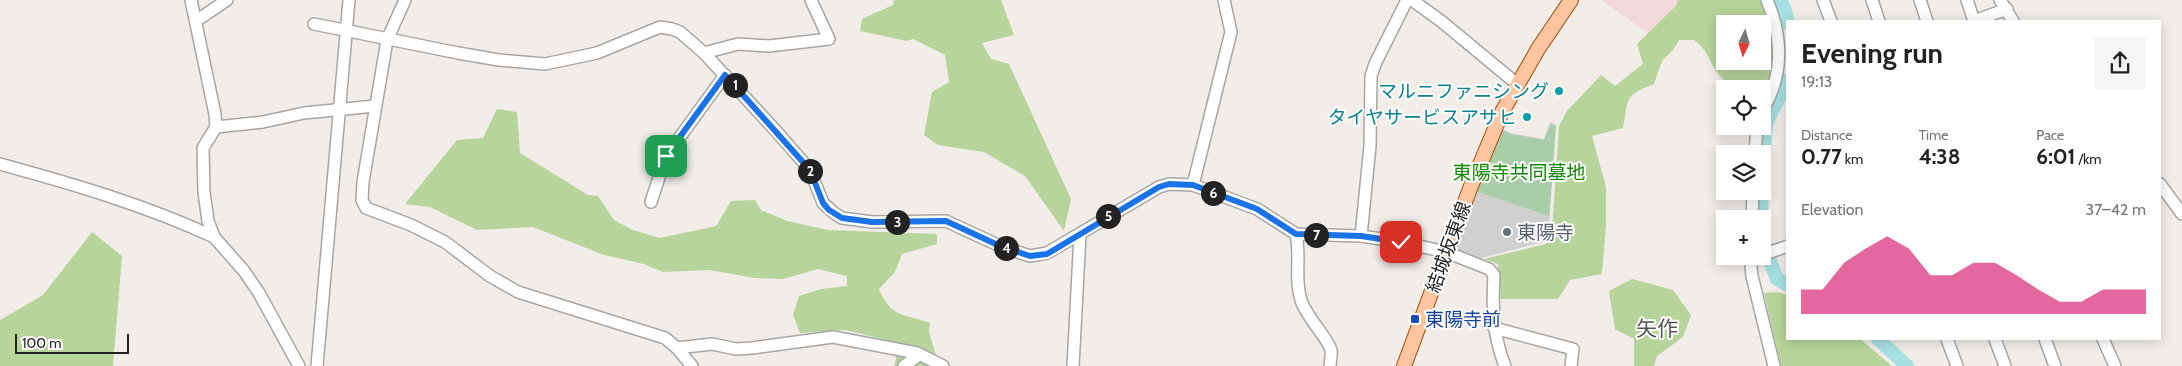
<!DOCTYPE html>
<html lang="en">
<head>
<meta charset="utf-8">
<style>
  body { margin:0; font-family:Cabin,"Noto Sans JP",sans-serif; background:#f6f6f6; color:#222; height:100vh; display:flex; flex-direction:column; font-size:19px; white-space:nowrap }
  * { box-sizing:border-box; margin:0 }
  p { font-size:16px; color:#767676 }
  .icon { flex:none; width:28px; height:28px; fill:none; stroke:currentColor; stroke-width:2; stroke-linecap:round; stroke-linejoin:round }
  .map { position:relative; flex:1; overflow:hidden }
  .details { position:absolute; left:1786px; top:20px; width:375px; height:320px; display:flex; flex-direction:column; background:#fff; border-radius:0px; box-shadow:0 2px 12px #0003 }
  .details>* { flex:none }
  .needle { width:32px; rotate:185deg }
  .fabs { position:absolute; left:1716px; top:15px; display:grid; gap:10px }
  .fabs a { display:grid; place-items:center; width:55px; height:55px; border-radius:0px; background:#fff; box-shadow:0 2px 12px #0003; font-size:25px }
  .scale { position:absolute; left:15px; bottom:12px; width:114px; box-sizing:border-box; padding-left:5px; border:2px solid #222; border-top:0; font-size:14px; line-height:18px; white-space:nowrap; color:#222; -webkit-text-stroke:4px #fff; paint-order:stroke }
  .pin { position:absolute; display:grid; place-items:center; width:42px; height:42px; color:#fff; margin:-21px; border-radius:10px; box-shadow:0 2px 8px #0006 }
  .km { position:absolute; width:25px; height:25px; margin:-12px; border-radius:50%; background:#222; color:#fff; font-size:14px; line-height:25px; text-align:center }
  .round { display:grid; place-items:center; flex:none; width:52px; height:52px; border-radius:0px; background:#f6f6f6 }
  .head { display:flex; align-items:center; justify-content:space-between; height:85px; padding:0 15px }
  h1 { font-size:28px; font-weight:700; line-height:38px }
  .figures { display:grid; grid-template-columns:repeat(3,1fr); gap:8px; height:85px; padding:5px 15px }
  .figures div { display:grid; align-content:center }
  .figures b { font-size:21px; font-weight:700 }
  .figures small { font-size:14px; font-weight:400 }
  .figures p { font-size:14px }
  .chart { height:140px; padding:10px 15px }
  .chart p { display:flex; justify-content:space-between }
  .chart svg { width:100%; height:90px; margin-top:5px; fill:#db2777; opacity:.7 }
  .map>svg:first-child { display:block }
  .commercial { fill:#f3d7db }
  .religious { fill:#d0d0d0 }
  .forest { fill:#b6d49b; fill-rule:evenodd }
  .cemetery { fill:#a9cda8 }
  .lines { fill:none; stroke-linecap:round; stroke-linejoin:round }
  .river { stroke:#a6e0e2; stroke-width:14 }
  .minor-casing { stroke:#a6a6a6; stroke-width:14 }
  .major-casing { stroke:#9f4c00; stroke-width:16 }
  .minor { stroke:#fff; stroke-width:11 }
  .major { stroke:#ffc4a0; stroke-width:14 }
  .route-casing { stroke:#fff; stroke-width:10 }
  .route { stroke:#1a73e8; stroke-width:6 }
  .culture-dot { fill:#0f9aa8; stroke:#fff; stroke-width:2 }
  .worship-dot { fill:#6b7280; stroke:#fff; stroke-width:2 }
  .transit-dot { fill:#1a4fb4; stroke:#fff; stroke-width:2 }
  .labels { text-anchor:middle; stroke-width:4; stroke-linejoin:round; paint-order:stroke }
  .culture-label { font-size:19px; fill:#0d838f; stroke:#fff; text-anchor:end }
  .park-label { font-size:19px; fill:#138a05; stroke:#fff }
  .worship-label { font-size:19px; fill:#5b616d; stroke:#fff; text-anchor:start }
  .street-label { font-size:19px; fill:#222; stroke:#fff }
  .transit-label { font-size:19px; fill:#164399; stroke:#fff; text-anchor:start }
  .quarter-label { font-size:21px; fill:#555; stroke:#fff }
</style>
</head>
<body>
<div class="map">
<svg width="2182" height="366" viewBox="0 0 2182 366">
  <rect width="100%" height="100%" fill="#f2ede8"/>
  <path class="commercial" d="M1602,0H1688L1654,38Z"/>
  <path class="religious" d="M1550,122L1556,125L1549,229L1543,242L1481,258L1452,250L1501,128L1510,133L1544,139Z"/>
  <g class="forest">
    <path d="M894,0H1001L1014,35L982,43L991,59L1009,64L1071,199L1064,231L1025,176L984,152L938,145L924,135L932,92L949,82L945,55L913,39L907,41L860,31L862,19L893,5Z"/>
    <path d="M1678,0H1762C1771,33 1780,61 1763,94L1762,89C1748,89 1729,88 1719,75C1708,61 1710,52 1694,40H1679L1673,50L1662,61L1654,84C1623,96 1629,98 1623,128L1592,136L1606,187V225L1602,274L1570,280L1558,299H1501L1498,264L1484,259L1546,244L1552,231L1559,126L1567,111L1601,75L1615,86L1643,64L1637,44L1676,6ZM1725,24H1762V61H1725Z"/>
    <path d="M497,109L517,112L520,153L588,195L598,196L614,220L633,230L660,238L716,226L731,201L755,200L761,210L787,221L828,230L937,234V244L902,254L895,272L879,289C892,319 903,313 930,323L929,332L939,366H894L896,360L895,342L845,330L800,333L793,315L799,296L821,289L847,286V276L818,269L783,279L755,278L709,270L663,272L644,264L604,255L533,227L477,230L430,207L405,204L457,140L483,138Z"/>
    <path d="M92,232L122,256L113,366H0V320L43,295Z"/>
    <path d="M1632,279L1673,290L1691,315L1683,337L1657,356L1654,366H1634V339L1615,329L1609,291Z"/>
    <path d="M1777,292L1787,295L1788,339H1860L1892,366H1781L1764,293Z"/>
  </g>
  <path class="cemetery" d="M1551,124L1556,126L1549,216L1475,191L1501,129L1510,134L1544,140Z"/>
  <g class="lines">
    <g class="river">
      <path d="M1780,0L1785,10L1788,23"/>
      <path d="M1762,184L1766,123L1788,80"/>
      <path d="M1761,219L1762,191"/>
      <path d="M1762,240L1777,279L1788,285"/>
      <path d="M1878,339L1907,366"/>
    </g>
    <defs>
      <g id="minor">
        <path d="M191,0L215,114L216,127L203,148L204,192L208,221L214,237L244,271L259,293L299,366"/>
        <path d="M405,0L387,40L363,182L362,200L366,208L411,225L445,242L490,276L518,292L665,338L677,348L692,366"/>
        <path d="M1412,0L1441,21L1517,84"/>
        <path d="M1823,0L1831,21"/>
        <path d="M1872,0L1879,21"/>
        <path d="M1920,0L1927,21"/>
        <path d="M1967,0L1974,21"/>
        <path d="M2000,0L2013,21"/>
        <path d="M196,21L227,0"/>
        <path d="M1974,21L2007,9"/>
        <path d="M314,24L458,53L499,60L545,64L597,53L660,27L672,29L680,32L704,53L777,132L810,170L823,203L834,213L842,218L872,222L946,221L1000,246L1030,256L1047,253L1159,187L1169,184L1193,185L1257,209L1296,234L1361,236L1401,242L1446,252L1489,269L1494,275C1492,307 1493,336 1505,366"/>
        <path d="M704,53L738,44L769,46L829,39L811,0"/>
        <path d="M1762,111C1784,75 1783,38 1767,0"/>
        <path d="M216,127L263,122L304,113L375,106"/>
        <path d="M1755,154L1757,126"/>
        <path d="M0,164C73,184 145,205 214,237"/>
        <path d="M2160,184L2182,214"/>
        <path d="M1193,185L1231,32L1224,0"/>
        <path d="M651,202L666,156L725,75"/>
        <path d="M1752,219L1753,191"/>
        <path d="M1296,234C1301,256 1294,279 1301,300C1306,317 1328,338 1331,350C1332,355 1330,361 1330,366"/>
        <path d="M1361,236L1370,146L1371,76L1375,64L1407,0"/>
        <path d="M1762,255L1788,246"/>
        <path d="M1750,256L1752,276L1774,366"/>
        <path d="M1494,328L1573,349L1571,366"/>
        <path d="M1947,339L1957,366"/>
        <path d="M1995,339L2005,366"/>
        <path d="M2045,339L2055,366"/>
        <path d="M2103,339L2115,366"/>
        <path d="M677,348L712,344L736,349L752,348L833,337L917,353L943,366"/>
        <path d="M317,366L349,0"/>
        <path d="M904,366L919,355"/>
        <path d="M1073,366L1080,235"/>
      </g>
      <path id="major" d="M1404,366L1471,186L1502,112L1538,49L1571,0"/>
    </defs>
    <use href="#minor" class="minor-casing"/>
    <use href="#major" class="major-casing"/>
    <use href="#minor" class="minor"/>
    <use href="#major" class="major"/>
  </g>
  <g class="lines">
    <defs>
      <path id="route" d="M666,156L725,75L810,170L823,203L829,210L842,218L872,222L946,221L1000,246L1030,256L1047,254L1159,187L1169,184L1193,185L1257,209L1296,234L1361,236L1401,242"/>
    </defs>
    <use href="#route" class="route-casing"/>
    <use href="#route" class="route"/>
  </g>
  <g class="culture-dot">
    <circle cx="1559" cy="91" r="5"/>
    <circle cx="1527" cy="117" r="5"/>
  </g>
  <circle class="worship-dot" cx="1507" cy="232" r="5"/>
  <rect class="transit-dot" x="1410" y="314" width="10" height="10" rx="2.5"/>
  <g class="labels">
    <g class="culture-label">
      <text x="1549" y="98">マルニファニシング</text>
      <text x="1517" y="124">タイヤサービスアサヒ</text>
    </g>
    <g class="park-label">
      <text x="1519" y="179">東陽寺共同墓地</text>
    </g>
    <g class="worship-label">
      <text x="1517" y="239">東陽寺</text>
    </g>
    <g class="street-label">
      <text transform="translate(1448 247) rotate(-70)" y="7">結城坂東線</text>
    </g>
    <g class="transit-label">
      <text x="1425" y="326">東陽寺前</text>
    </g>
    <g class="quarter-label">
      <text x="1657" y="336">矢作</text>
    </g>
  </g>
</svg>
<div class="fabs">
<a><svg class="needle" viewBox="-14 -14 28 28"><path d="M0-13l5 13h-10z" fill="#e53935"/><path d="M0 13l5-13h-10z" fill="#767676"/></svg></a>
<a><svg class="icon" aria-label="locate" viewBox="0 0 24 24"><circle cx="12" cy="12" r="6"/><path d="M12 2v4M12 18v4M2 12h4M18 12h4"/></svg></a>
<a><svg class="icon" aria-label="layers" viewBox="0 0 24 24"><path d="M12 4l9 5-9 5-9-5zM3 14l9 5 9-5"/></svg></a>
<a>+</a>
</div>
<div class="scale">100 m</div>
<div class="pin" style="left:666px;top:156px;background:#1e9e55"><svg class="icon" aria-label="arrive" viewBox="0 0 24 24"><path d="M6 21V4h12l-3 4 3 4H6"/></svg></div>
<div class="pin" style="left:1401px;top:242px;background:#d93025"><svg class="icon" aria-label="check" viewBox="0 0 24 24"><path d="M5 12l5 5 9-10"/></svg></div>
<b class="km" style="left:735px;top:85px">1</b>
<b class="km" style="left:810px;top:171px">2</b>
<b class="km" style="left:897px;top:222px">3</b>
<b class="km" style="left:1006px;top:248px">4</b>
<b class="km" style="left:1108px;top:216px">5</b>
<b class="km" style="left:1213px;top:193px">6</b>
<b class="km" style="left:1316px;top:235px">7</b>
<section class="details">
<div class="head"><div><h1>Evening run</h1><p>19:13</p></div><a class="round"><svg class="icon" aria-label="share" viewBox="0 0 24 24"><path d="M12 15V3M7 8l5-5 5 5M5 13v7h14v-7"/></svg></a></div>
<div class="figures">
<div><p>Distance</p><b>0.77<small> km</small></b></div>
<div><p>Time</p><b>4:38</b></div>
<div><p>Pace</p><b>6:01<small> /km</small></b></div>
</div>
<div class="chart"><p><span>Elevation</span>37–42 m</p>
<svg viewBox="0 0 160 44" preserveAspectRatio="none"><path d="M0 44V32L10 32L20 19L30 12L40 6L50 12L60 25L70 25L80 19L90 19L100 25L110 32L120 38L130 38L140 32L150 32L160 32V44z"/></svg>
</div>
</section>
</div>
</body>
</html>
